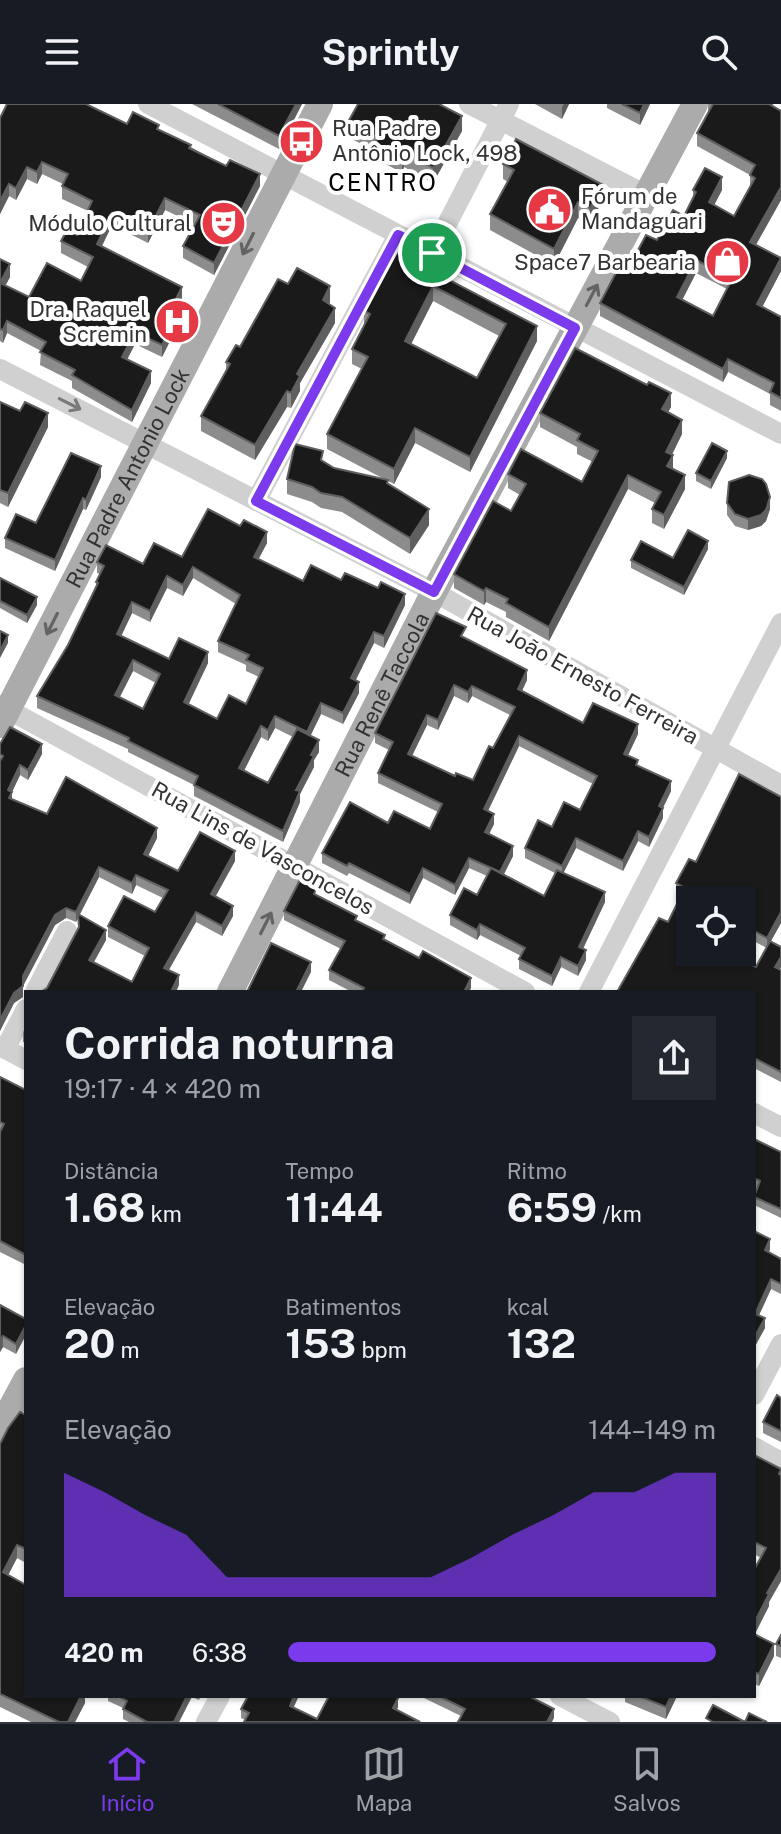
<!DOCTYPE html>
<html lang="pt">
<head>
<meta charset="utf-8">
<style>
  body { margin:0; font-family:"Public Sans",sans-serif; background:#242831; color:#f1f3f6; height:100vh; display:flex; flex-direction:column; font-size:30px; white-space:nowrap }
  * { box-sizing:border-box; margin:0 }
  p { font-size:26px; color:#9ea1a6 }
  .icon { flex:none; width:44px; height:44px; fill:none; stroke:currentColor; stroke-width:2; stroke-linecap:round; stroke-linejoin:round }
  .map { position:relative; flex:1; overflow:hidden }
  .side { position:absolute; left:24px; top:886px; width:732px; height:708px; display:flex; flex-direction:column; background:#171b24; border-radius:0px; box-shadow:0 2px 6px #0004 }
  .side>* { flex:none }
  .fabs { position:absolute; left:676px; top:782px; display:grid; gap:16px }
  .fabs a { display:grid; place-items:center; width:80px; height:80px; border-radius:0px; background:#171b24; box-shadow:0 2px 6px #0004; font-size:40px }
  .pin { position:absolute; display:grid; place-items:center; width:68px; height:68px; color:#fff; margin:-34px; border:4px solid #fff; border-radius:50%; box-shadow:0 2px 8px #0007 }
  .round { display:grid; place-items:center; flex:none; width:84px; height:84px; border-radius:0px; background:#242831 }
  .overview { display:flex; align-items:center; justify-content:space-between; height:136px; padding:0 40px }
  h1 { font-size:44px; font-weight:700; line-height:60px }
  .stats { display:grid; grid-template-columns:repeat(3,1fr); gap:12px; height:136px; padding:8px 40px }
  .stats div { display:grid; align-content:center }
  .stats b { font-size:40px; font-weight:700 }
  .stats small { font-size:22px; font-weight:400 }
  .stats p { font-size:22px }
  .chart { height:224px; padding:16px 40px }
  .chart p { display:flex; justify-content:space-between }
  .chart svg { width:100%; height:144px; margin-top:8px; fill:#7c3aed; opacity:.7 }
  ul { padding:0 40px; list-style:none; font-size:26px }
  li { display:grid; grid-template-columns:128px 96px 1fr; align-items:center; height:60px }
  li i { height:20px; border-radius:10px; background:#7c3aed }
  header { display:flex; justify-content:space-between; align-items:center; height:104px; padding:0 40px; background:#171b24; font-size:36px; font-weight:700 }
  .dock { display:flex; justify-content:space-around; align-items:center; height:112px; border-top:2px solid #363941; background:#171b24; font-size:22px; color:#9ea1a6 }
  .dock a { display:grid; justify-items:center; gap:4px }
  .dock .active { color:#7c3aed }
  .map>svg:first-child { display:block }
  .lines { fill:none; stroke-linecap:round; stroke-linejoin:round }
  .minor { stroke:#d0d0d0; stroke-width:20 }
  .major { stroke:#ababab; stroke-width:26 }
  .wall { fill:#8c8c8c; fill-rule:evenodd }
  .shaded-wall { fill:#5f5f5f }
  .building { fill:#1a1a1a; stroke:#5f5f5f; stroke-width:2; fill-rule:evenodd }
  .oneway { stroke:#636363 }
  .oneway2 { stroke:#7a7a7a }
  .route-casing { stroke:#fff; stroke-width:16 }
  .route { stroke:#7c3aed; stroke-width:10 }
  .labels { text-anchor:middle; stroke-width:8; stroke-linejoin:round; paint-order:stroke }
  .poi-label { font-size:22px; fill:#333; stroke:#fff; text-anchor:end }
  .street-label { font-size:22px; fill:#333; stroke:#fff }
  .neighbourhood-label { font-size:24px; letter-spacing:2px; fill:#000; stroke:#fff }
</style>
</head>
<body>
<header><svg class="icon" aria-label="menu" viewBox="0 0 24 24"><path d="M4 6h16M4 12h16M4 18h16"/></svg>Sprintly<svg class="icon" aria-label="search" viewBox="0 0 24 24"><circle cx="10" cy="10" r="6"/><path d="M15 15l6 6"/></svg></header>
<div class="map">
<svg width="781" height="1618" viewBox="0 0 781 1618">
  <rect width="100%" height="100%" fill="#fff"/>
  <g class="lines">
    <g class="minor">
      <path d="M148,0L781,330"/>
      <path d="M469,0L646,91"/>
      <path d="M432,149L509,0"/>
      <path d="M0,265L434,488L781,681"/>
      <path d="M256,397L398,131"/>
      <path d="M0,601L525,888"/>
      <path d="M35,888L67,827"/>
      <path d="M589,888L781,519"/>
      <path d="M0,942L26,956"/>
      <path d="M5,945L26,905"/>
      <path d="M754,1009L781,1023"/>
      <path d="M754,1291L781,1240"/>
      <path d="M754,1343L781,1358"/>
      <path d="M560,1592L610,1618"/>
      <path d="M206,1618L220,1592"/>
    </g>
    <g class="major">
      <path id="s1" d="M0,621L320,0"/>
      <path id="s2" d="M230,888L434,488L695,0"/>
      <path d="M0,1324L26,1276"/>
    </g>
  </g>
  <g class="wall">
    <path d="M5,0H86L127,20L159,25L260,82L214,171L183,154V142L194,120L165,106L148,139L112,121L102,142L182,195L179,202V209L170,227V237L162,253L135,240L127,256L151,279L132,318L72,284V277L40,261L41,247L7,229L3,239L0,237V155L10,173L5,182L29,193L81,177L88,163L61,149V137L77,131L88,107L62,95V82L63,80L42,70L37,80L27,75L16,96L9,92L0,110V14L7,1Z"/>
    <path d="M192,0H302L279,45Z"/>
    <path d="M535,0H569L562,15Z"/>
    <path d="M607,0H650L640,21L607,4Z"/>
    <path d="M708,0H772V2L781,7V96L756,141L781,167L762,203L781,213V307L770,301V290L728,268L723,278L600,212V199L628,165L684,112L693,95V86H722L714,101L734,112L750,83V71L697,42V29L708,9ZM696,169L727,185L713,212L682,196Z"/>
    <path d="M348,18L462,27L433,79L404,63L402,69L375,54V47L348,33Z"/>
    <path d="M503,60L603,96L590,119L578,114L554,161L490,126V110L508,78L503,75Z"/>
    <path d="M396,148L537,237L470,368L415,339L394,380L388,377V379L429,421L410,450L342,408L321,404L312,398L287,390V375L323,357L334,364L386,376L327,345V330L362,265L352,260V245L364,221V207ZM433,197L499,232L477,274L411,240Z"/>
    <path d="M330,198L329,200L335,219L300,279V287L291,304L287,303L255,356L201,327V312L226,268V258L240,243Z"/>
    <path d="M0,298L48,323L8,403L0,399Z"/>
    <path d="M671,303L668,308L682,330L672,351L673,365L685,385L664,425L652,419V405L655,399L628,385L549,537L506,513V508L486,498L484,501L454,484V470L511,407L520,391L508,384V370L582,378L593,358L577,350V343L540,323V309Z"/>
    <path d="M727,354L711,385L696,377V369Z"/>
    <path d="M101,373L86,406L83,405L55,467L5,444V434L36,419Z"/>
    <path d="M727,399L770,405L766,417L761,422L748,426L735,422L727,411Z"/>
    <path d="M267,439L258,455L303,477L341,476L405,501L384,544L374,539L356,576L359,589L343,620L321,610L310,632L319,648L314,656V663L300,690V698L283,738L194,692V681L128,648V645L37,604V592L68,541L96,483V478L100,470L97,469V458L143,460ZM193,474L236,500L218,537V548L246,561V567L259,573L246,600L217,615L188,600L208,559L169,555L121,532L132,509L150,518L167,484L183,492ZM133,567L156,579L143,605L120,593ZM275,624L293,633L268,679L244,667L261,633L268,637Z"/>
    <path d="M708,445L684,491L631,464V456L673,454Z"/>
    <path d="M0,474L37,501L27,519L0,504Z"/>
    <path d="M466,533L465,534L527,576L522,587L583,619L638,630L628,651L638,662L671,687L663,704V714L649,743L638,737L623,767L576,744L563,769L605,798L583,845L586,856L578,872L561,863L552,882L519,865V855L521,852L480,831L477,836L450,821V811L477,791L487,772L469,764L455,791L423,774L410,800L349,769L347,772L322,759V749L388,719L430,725L438,708L378,679V669L389,646L375,639V629ZM454,592L468,599L472,592L510,611L493,644L473,676L455,672L412,652L427,621L438,626ZM519,642L593,680L580,706L552,723L525,744V754L555,769L544,792L504,770L513,752L489,730L494,720L488,707Z"/>
    <path d="M0,640L42,650L28,676L20,671L12,688V695L47,710L157,734L148,752L178,767L235,757L216,792L233,812L222,832L196,818L169,866L179,881L47,884L78,823V813L76,818L66,814L55,821L23,882V893L14,899L0,927ZM99,773L132,790L136,781L163,794L155,808L108,822V833L145,852L132,878L93,859L106,836L79,811Z"/>
    <path d="M739,670L781,693V819L771,837L781,843V863L780,865L781,866V978L754,964V888H617L659,814L668,818L681,792L676,790V779L689,755L696,758ZM690,796H742V831L767,844L756,863L727,848H690Z"/>
    <path d="M316,791L385,835L471,884L469,888H352L329,876V866L341,845L284,816V807Z"/>
    <path d="M26,923V939L23,938V928Z"/>
    <path d="M0,973L26,986V1161L0,1148Z"/>
    <path d="M754,1035L781,1048V1114L754,1101V1090L757,1084L754,1082Z"/>
    <path d="M754,1127L770,1145L769,1149L781,1155V1190L771,1185L759,1211L765,1224L754,1244Z"/>
    <path d="M0,1201L26,1215L16,1250L3,1243L0,1248Z"/>
    <path d="M781,1294V1338L763,1329V1318Z"/>
    <path d="M26,1311V1459L17,1454L8,1471L26,1592H85V1599L75,1618H31L0,1603V1340Z"/>
    <path d="M754,1351L781,1365V1477L769,1498V1502L755,1530L774,1552L759,1582L754,1580V1466L761,1454L754,1450Z"/>
    <path d="M781,1531V1554L776,1552V1540Z"/>
    <path d="M108,1592H201L199,1596L192,1593L179,1618H129L123,1615V1604L108,1597Z"/>
    <path d="M424,1592H532L554,1614L461,1612L424,1594Z"/>
    <path d="M625,1592H677L666,1615L625,1598Z"/>
    <path d="M294,1603L317,1615L398,1603L397,1606L420,1618L245,1616L241,1614V1605Z"/>
  </g>
  <g class="shaded-wall">
    <path d="M296,0H302L279,45V32Z"/>
    <path d="M564,0H569L562,15V3Z"/>
    <path d="M644,0H650L640,21V9Z"/>
    <path d="M462,12V27L433,79V64Z"/>
    <path d="M404,48V63L402,69V53Z"/>
    <path d="M42,58V70L37,80V68Z"/>
    <path d="M27,63V75L16,96V84Z"/>
    <path d="M260,70V82L214,171V159Z"/>
    <path d="M722,73V86L709,111V98Z"/>
    <path d="M9,80V92L0,110V97Z"/>
    <path d="M603,81V96L590,119V104Z"/>
    <path d="M781,83V96L750,151V138Z"/>
    <path d="M165,94V106L148,139V127Z"/>
    <path d="M578,98V114L554,161V145Z"/>
    <path d="M112,109V121L97,152V140Z"/>
    <path d="M781,154V167L757,213V200Z"/>
    <path d="M696,156V169L677,206V193Z"/>
    <path d="M10,160V173L0,192V179Z"/>
    <path d="M330,182V198L323,211V196Z"/>
    <path d="M433,182V197L405,252V237Z"/>
    <path d="M182,183V195L179,202V209L170,227V237L162,253V241L165,223Z"/>
    <path d="M335,204V219L300,279V287L291,304V289L297,270Z"/>
    <path d="M7,217V229L3,239V226Z"/>
    <path d="M537,222V237L470,368V353Z"/>
    <path d="M135,228V240L122,265V253Z"/>
    <path d="M728,255V268L723,278V265Z"/>
    <path d="M151,267V279L132,318V306Z"/>
    <path d="M287,287V303L255,356V341Z"/>
    <path d="M671,289V303L662,319V305Z"/>
    <path d="M48,309V323L8,403V389Z"/>
    <path d="M682,316V330L666,362V348Z"/>
    <path d="M415,324V339L394,380V365Z"/>
    <path d="M727,347V354L711,385V377Z"/>
    <path d="M673,351V365L667,362Z"/>
    <path d="M101,362V373L86,406V396Z"/>
    <path d="M628,371V385L549,537V523Z"/>
    <path d="M685,371V385L664,425V411Z"/>
    <path d="M770,393V405L766,417L761,422L748,426V415Z"/>
    <path d="M83,394V405L55,467V456Z"/>
    <path d="M429,405V421L410,450V434Z"/>
    <path d="M267,428V439L254,464V453Z"/>
    <path d="M708,437V445L684,491V483Z"/>
    <path d="M193,463V474L183,492V481Z"/>
    <path d="M167,472V484L150,518V507Z"/>
    <path d="M486,484V498L484,501V487Z"/>
    <path d="M405,490V501L384,544V532Z"/>
    <path d="M37,493V501L27,519V511Z"/>
    <path d="M132,498V509L117,541V530Z"/>
    <path d="M374,528V539L351,585V574Z"/>
    <path d="M8,531V539L0,554V547Z"/>
    <path d="M208,548V559L184,610V598Z"/>
    <path d="M133,556V567L115,602V591Z"/>
    <path d="M527,566V576L518,595V585Z"/>
    <path d="M359,578V589L343,620V609Z"/>
    <path d="M454,581V592L438,626V616Z"/>
    <path d="M472,582V592L468,599V588Z"/>
    <path d="M321,599V610L307,639V628Z"/>
    <path d="M427,611V621L408,660V650Z"/>
    <path d="M275,612V624L268,637V626Z"/>
    <path d="M638,620V630L624,660V650Z"/>
    <path d="M261,622V633L239,676V664Z"/>
    <path d="M519,632V642L484,715V705Z"/>
    <path d="M319,636V648L314,656V663L300,690V698L283,738V727L296,686L311,651Z"/>
    <path d="M42,640V650L28,676V666Z"/>
    <path d="M20,661V671L12,688V698L9,704L8,686Z"/>
    <path d="M671,677V687L659,712V702Z"/>
    <path d="M663,704V714L649,743V733Z"/>
    <path d="M494,710V720L485,738V728Z"/>
    <path d="M157,724V734L144,760V750Z"/>
    <path d="M638,727V737L623,767V757Z"/>
    <path d="M576,734V744L562,772V762Z"/>
    <path d="M513,742V752L500,778V768Z"/>
    <path d="M235,747V757L211,800V790Z"/>
    <path d="M469,754V764L455,791V781Z"/>
    <path d="M99,763V773L76,818V808Z"/>
    <path d="M423,764V774L410,800V790Z"/>
    <path d="M136,771V781L132,790V779Z"/>
    <path d="M605,788V798L579,853V843Z"/>
    <path d="M233,802V812L222,832V822Z"/>
    <path d="M66,804V814L55,821L23,882V872L55,811Z"/>
    <path d="M196,808V818L164,874V864Z"/>
    <path d="M781,808V819L767,844V834Z"/>
    <path d="M480,820V831L477,836V826Z"/>
    <path d="M106,826V836L89,867V856Z"/>
    <path d="M586,846V856L578,872V862Z"/>
    <path d="M561,853V863L552,882V872Z"/>
    <path d="M781,853V863L775,874V863Z"/>
    <path d="M311,858V868L301,888H296Z"/>
    <path d="M179,871V881L176,888H171Z"/>
    <path d="M471,874V884L469,888H464Z"/>
    <path d="M23,882V893L14,899L0,927V916L14,889Z"/>
    <path d="M770,1135V1145L765,1156V1146Z"/>
    <path d="M771,1175V1185L755,1220V1210Z"/>
    <path d="M765,1214V1224L754,1244V1234Z"/>
    <path d="M26,1221V1231L16,1250V1240Z"/>
    <path d="M3,1232V1243L0,1248V1237Z"/>
    <path d="M17,1441V1454L3,1481V1468Z"/>
    <path d="M781,1465V1477L769,1498V1502L754,1531V1519L767,1489Z"/>
    <path d="M774,1540V1552L759,1582V1570Z"/>
    <path d="M81,1592H85V1599L75,1618H68Z"/>
    <path d="M187,1592H192L179,1618H174Z"/>
    <path d="M294,1592H299L290,1611V1602Z"/>
    <path d="M671,1592H677L666,1615V1603Z"/>
    <path d="M398,1594V1603L393,1613V1604Z"/>
    <path d="M554,1605V1614L552,1618H547Z"/>
  </g>
  <g class="building">
    <path d="M7,0H86L127,20L133,8L159,21L157,25L191,41L189,44L226,62L230,56L260,70L214,159L183,142L200,111L165,94L148,127L112,109L97,140L182,183L176,195L179,197L165,223L170,225L162,241L135,228L122,253L151,267L132,306L72,271L75,266L40,248L46,238L7,217L3,226L0,225V155L10,160L0,179L29,193L47,159L81,177L93,153L61,137L67,126L77,131L92,97L62,82L68,70L42,58L37,68L27,63L16,84L9,80L0,97V14Z"/>
    <path d="M218,0H296L279,32Z"/>
    <path d="M358,0H439L462,12L433,64L404,48L402,53L375,39L378,34L348,18Z"/>
    <path d="M622,0H644L640,9Z"/>
    <path d="M713,0H772L771,1L781,7V83L750,138L781,154L757,200L781,213V294L770,288L774,279L728,255L723,265L600,199L620,161L628,165L646,131L657,136L673,106L684,112L696,88L693,86L705,64L722,73L709,98L734,112L755,74L750,71L755,61L697,29ZM696,156L732,175L713,212L677,193Z"/>
    <path d="M516,35L603,81L590,104L578,98L554,145L490,110L514,66L503,60Z"/>
    <path d="M396,148L537,222L470,353L415,324L394,365L327,330L368,253L352,245L370,210L364,207ZM433,182L506,220L477,274L405,237Z"/>
    <path d="M297,164L330,182L323,196L335,204L297,270L300,272L291,289L287,287L255,341L201,312L230,260L226,258L236,241L240,243L278,175L288,180Z"/>
    <path d="M575,244L647,281L649,278L671,289L662,305L682,316L666,348L673,351L667,362L685,371L664,411L652,405L661,388L628,371L549,523L506,499L508,495L486,484L484,487L454,470L493,397L511,407L526,380L508,370L521,345L582,378L598,347L577,336L580,330L540,309Z"/>
    <path d="M0,298L20,307L25,298L48,309L8,389L0,386Z"/>
    <path d="M712,339L727,347L711,377L696,369Z"/>
    <path d="M295,340L323,347L321,356L334,364L388,376L387,379L429,405L410,434L342,393L321,389L312,383L287,375Z"/>
    <path d="M71,349L101,362L86,396L83,394L55,456L5,434L16,410L36,419Z"/>
    <path d="M749,371L762,375L766,380L770,393L766,406L761,411L748,415L735,410L727,399L729,378Z"/>
    <path d="M208,405L240,422L244,416L267,428L254,453L303,477L311,461L341,476L345,469L378,484L381,478L405,490L384,532L374,528L351,574L359,578L343,609L321,599L307,628L275,612L268,626L261,622L239,664L268,679L297,625L319,636L311,651L314,652L296,686L300,687L283,727L194,681L198,672L128,637L129,634L37,592L68,541L98,479L96,478L104,462L97,458L106,441L143,460L154,439L182,453ZM193,463L240,491L218,537L249,551L246,556L263,564L246,600L229,591L217,615L184,598L208,548L179,534L169,555L117,530L132,498L150,507L167,472L183,481ZM133,556L160,570L143,605L115,591Z"/>
    <path d="M688,426L708,437L684,483L631,456L641,437L673,454Z"/>
    <path d="M0,474L37,493L27,511L0,497Z"/>
    <path d="M436,509L466,523L461,532L527,566L518,585L583,619L593,599L638,620L624,650L638,656L636,661L671,677L659,702L663,704L649,733L638,727L623,757L576,734L562,762L525,744L538,716L552,723L564,698L580,706L597,672L519,632L484,705L494,710L485,728L513,742L500,768L469,754L455,781L423,764L410,790L349,759L347,762L322,749L350,698L388,719L394,707L430,725L442,700L378,669L393,638L375,629ZM454,581L468,588L472,582L515,603L493,644L489,642L473,676L456,669L455,672L408,650L427,611L438,616Z"/>
    <path d="M0,527L8,531L0,547Z"/>
    <path d="M10,623L42,640L28,666L20,661L8,686L12,688L9,694L47,710L66,673L157,724L144,750L178,767L200,728L235,747L211,790L233,802L222,822L196,808L164,864L179,871L171,888H41L47,884L79,823L78,810L106,826L89,856L132,878L149,844L108,822L124,792L155,808L168,786L136,771L132,779L99,763L76,808L66,804L55,811L23,872V882L14,889L0,916V657L3,652L0,650V640Z"/>
    <path d="M739,670L781,693V808L767,834L742,820V796H690V848H727L756,863L770,837L781,843V853L775,863L781,866V968L754,954V888H617L659,814L668,818L685,784L676,779L689,755L696,758Z"/>
    <path d="M491,764L544,792L557,766L605,788L579,843L586,846L578,862L561,853L552,872L519,855L525,844L480,820L477,826L450,811L464,784L477,791Z"/>
    <path d="M300,776L316,785L314,790L357,812L355,816L385,831L383,835L419,854L423,847L471,874L464,888H362L364,884L329,866L345,837L284,807Z"/>
    <path d="M271,839L311,858L296,888H247Z"/>
    <path d="M0,973L26,986V1151L0,1137V1028L4,1020L0,1018Z"/>
    <path d="M754,1035L781,1048V1105L754,1093L760,1077L754,1074Z"/>
    <path d="M754,1127L770,1135L765,1146L781,1155V1180L771,1175L755,1210L765,1214L754,1234Z"/>
    <path d="M0,1201L26,1215V1221L16,1240L3,1232L0,1237Z"/>
    <path d="M777,1291L781,1294V1327L763,1318Z"/>
    <path d="M20,1308L26,1311V1445L17,1441L3,1468L26,1481V1592H81L68,1618H59L0,1590V1340L8,1324Z"/>
    <path d="M754,1351L781,1365L779,1370L781,1371V1465L767,1489L769,1490L754,1519V1466L766,1444L754,1438Z"/>
    <path d="M754,1530L774,1540L759,1570L754,1568Z"/>
    <path d="M781,1531V1542L776,1540Z"/>
    <path d="M118,1592H187L174,1618H147L123,1605L127,1597Z"/>
    <path d="M248,1592H294L290,1602L317,1615L329,1592H395L398,1594L393,1604L420,1618H244L249,1609L241,1605Z"/>
    <path d="M439,1592H529L554,1605L547,1618H458L465,1605Z"/>
    <path d="M639,1592H671L666,1603Z"/>
    <path d="M713,1601L745,1618L749,1609L767,1618H713L706,1614Z"/>
  </g>
  <defs><path id="oneway-shaft" d="M-6 0H5M1.5-3L5.5 0L1.5 3" fill="none" stroke-width="1.6" stroke-linecap="round" stroke-linejoin="round" transform="scale(2)"/></defs>
  <g class="oneway">
    <use href="#oneway-shaft" transform="translate(248 140) rotate(117)"/>
    <use href="#oneway-shaft" transform="translate(592 191) rotate(-62)"/>
    <use href="#oneway-shaft" transform="translate(52 520) rotate(117)"/>
    <use href="#oneway-shaft" transform="translate(266 819) rotate(-63)"/>
  </g>
  <use class="oneway2" href="#oneway-shaft" transform="translate(70 300) rotate(27)"/>
  <g class="lines">
    <defs>
      <path id="route" d="M398,131L575,224L434,488L256,397Z"/>
    </defs>
    <use href="#route" class="route-casing"/>
    <use href="#route" class="route"/>
  </g>
  <defs>
    <symbol id="bus-disc" viewBox="-11 -11 22 22"><circle r="9.5" fill="#e63946" stroke="#fff"/><path d="M-5-6H5V4H4V6H2V4H-2V6H-4V4H-5ZM-3.5-4V0h7V-4ZM-3.5 1.2v1.5H-2V1.2ZM2 1.2v1.5H3.5V1.2Z" fill="#fff"/></symbol>
    <symbol id="civic-disc" viewBox="-11 -11 22 22"><circle r="9.5" fill="#e63946" stroke="#fff"/><path d="M-.6-6.5H3V-4.5H.6V-3L4-1V1h2V6H-6V1h2V-1L-.6-3ZM-1.2 2.5V6h2.4V2.5Z" fill="#fff"/></symbol>
    <symbol id="theatre-disc" viewBox="-11 -11 22 22"><circle r="9.5" fill="#e63946" stroke="#fff"/><path d="M-5-5.5Q0-4 5-5.5V0Q5 5 0 6Q-5 5-5 0ZM-3.3-2.5H-1v1.5H-3.3ZM1-2.5H3.3v1.5H1ZM-2.8 1Q0 5.5 2.8 1Z" fill="#fff"/></symbol>
    <symbol id="shop-disc" viewBox="-11 -11 22 22"><circle r="9.5" fill="#e63946" stroke="#fff"/><path d="M-5-2.5h2.3a2.7 3.5 0 0 1 5.4 0H5L5.5 6h-11ZM-1.5-2.5h3a1.5 2.3 0 0 0-3 0Z" fill="#fff"/></symbol>
    <symbol id="hospital-disc" viewBox="-11 -11 22 22"><circle r="9.5" fill="#e63946" stroke="#fff"/><path d="M-5-5h3v3.5h4V-5h3V5h-3V1.5h-4V5h-3Z" fill="#fff"/></symbol>
  </defs>
  <g fill-rule="evenodd">
    <use href="#bus-disc" x="276" y="12" width="51" height="51"/>
    <use href="#civic-disc" x="524" y="80" width="51" height="51"/>
    <use href="#theatre-disc" x="198" y="94" width="51" height="51"/>
    <use href="#shop-disc" x="702" y="132" width="51" height="51"/>
    <use href="#hospital-disc" x="152" y="192" width="51" height="51"/>
  </g>
  <g class="labels">
    <g class="poi-label">
      <text x="332" y="32" text-anchor="start">Rua Padre<tspan x="332" dy="25">Antônio Lock, 498</tspan></text>
      <text x="581" y="100" text-anchor="start">Fórum de<tspan x="581" dy="25">Mandaguari</tspan></text>
      <text x="192" y="127">Módulo Cultural</text>
      <text x="696" y="166">Space7 Barbearia</text>
      <text x="147" y="213">Dra. Raquel<tspan x="147" dy="25">Scremin</tspan></text>
    </g>
    <g class="street-label">
      <text dy="8" stroke="none"><textPath href="#s1" startOffset="278">Rua Padre Antonio Lock</textPath></text>
      <text transform="translate(583 571) rotate(29)" y="8">Rua João Ernesto Ferreira</text>
      <text dy="8" stroke="none"><textPath href="#s2" startOffset="334">Rua Renê Taccola</textPath></text>
      <text transform="translate(263 744) rotate(29)" y="8">Rua Lins de Vasconcelos</text>
    </g>
    <g class="neighbourhood-label">
      <text x="383" y="87">CENTRO</text>
    </g>
  </g>
</svg>
<div class="fabs">
<a><svg class="icon" aria-label="locate" viewBox="0 0 24 24"><circle cx="12" cy="12" r="6"/><path d="M12 2v4M12 18v4M2 12h4M18 12h4"/></svg></a>
</div>
<div class="pin" style="left:432px;top:149px;background:#1e9e55"><svg class="icon" aria-label="arrive" viewBox="0 0 24 24"><path d="M6 21V4h12l-3 4 3 4H6"/></svg></div>
<section class="side">
<div class="overview"><div><h1>Corrida noturna</h1><p>19:17 · 4 × 420 m</p></div><a class="round"><svg class="icon" aria-label="share" viewBox="0 0 24 24"><path d="M12 15V3M7 8l5-5 5 5M5 13v7h14v-7"/></svg></a></div>
<div class="stats">
<div><p>Distância</p><b>1.68<small> km</small></b></div>
<div><p>Tempo</p><b>11:44</b></div>
<div><p>Ritmo</p><b>6:59<small> /km</small></b></div>
</div>
<div class="stats">
<div><p>Elevação</p><b>20<small> m</small></b></div>
<div><p>Batimentos</p><b>153<small> bpm</small></b></div>
<div><p>kcal</p><b>132</b></div>
</div>
<div class="chart"><p><span>Elevação</span>144–149 m</p>
<svg viewBox="0 0 160 44" preserveAspectRatio="none"><path d="M0 44V6L10 12L20 19L30 25L40 38L50 38L60 38L70 38L80 38L90 38L100 32L110 25L120 19L130 12L140 12L150 6L160 6V44z"/></svg>
</div>
<ul>
<li><b>420 m</b>6:38<i style="width:100%"></i></li>
</ul>
</section>
</div>
<nav class="dock">
<a class="active"><svg class="icon" aria-label="home" viewBox="0 0 24 24"><path d="M3 11l9-7 9 7M6 9v11h12V9"/></svg>Início</a>
<a><svg class="icon" aria-label="map" viewBox="0 0 24 24"><path d="M3 6l6-2 6 2 6-2v14l-6 2-6-2-6 2zM9 4v14M15 6v14"/></svg>Mapa</a>
<a><svg class="icon" aria-label="saved" viewBox="0 0 24 24"><path d="M7 4h10v16l-5-4-5 4z"/></svg>Salvos</a>
</nav>
</body>
</html>
